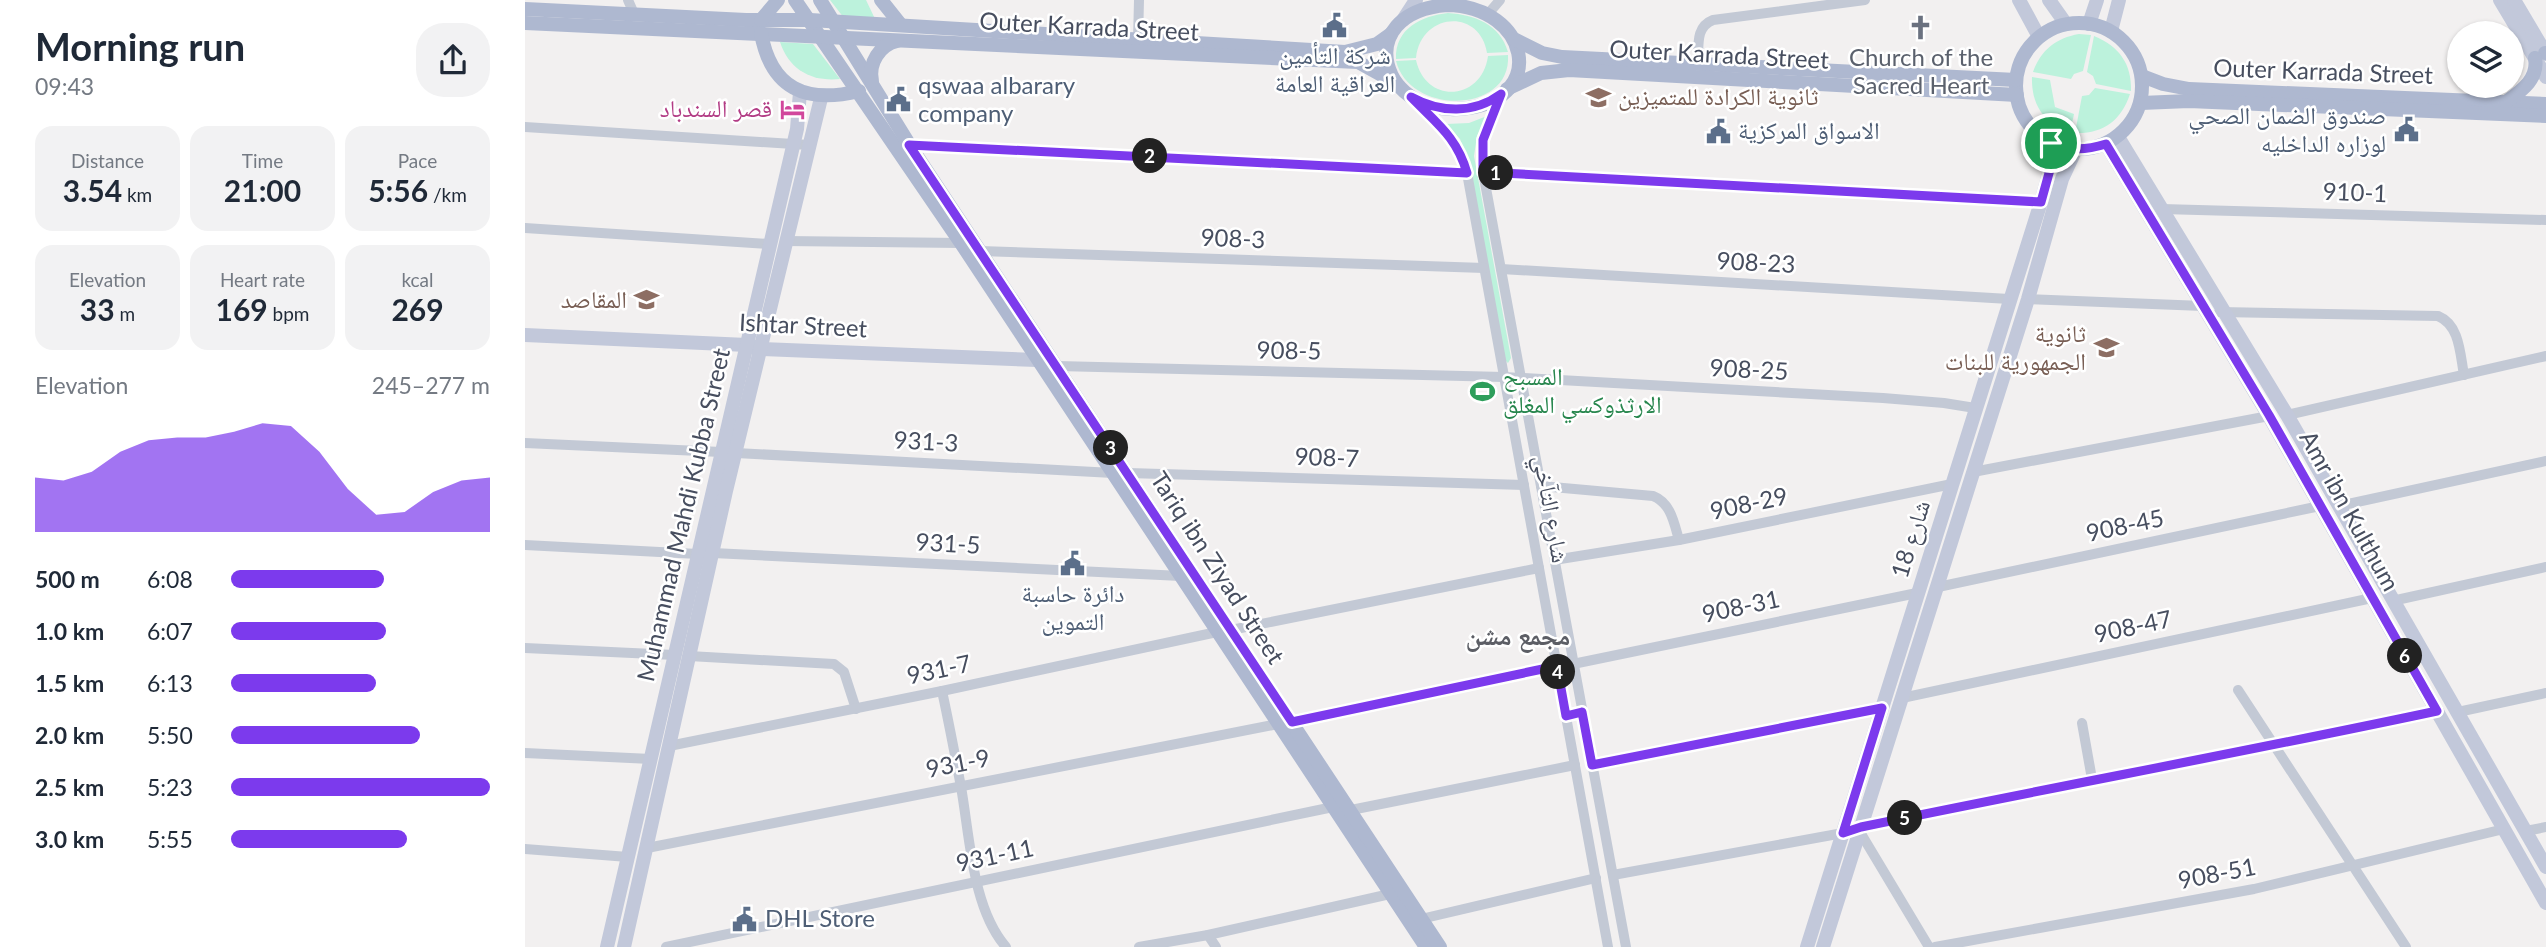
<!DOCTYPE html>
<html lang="en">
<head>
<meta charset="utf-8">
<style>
  body { margin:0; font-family:Lato,"Noto Naskh Arabic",sans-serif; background:#f2f2f3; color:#1f2937; height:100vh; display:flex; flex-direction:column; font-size:26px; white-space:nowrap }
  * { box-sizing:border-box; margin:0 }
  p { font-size:23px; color:#747a83 }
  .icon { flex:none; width:38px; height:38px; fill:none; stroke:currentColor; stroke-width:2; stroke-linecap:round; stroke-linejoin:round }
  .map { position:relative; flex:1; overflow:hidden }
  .sheet { display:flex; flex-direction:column; background:#fff; width:525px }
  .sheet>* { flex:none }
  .buttons { position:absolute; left:1922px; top:21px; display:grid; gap:14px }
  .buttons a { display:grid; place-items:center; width:77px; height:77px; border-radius:50%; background:#fff; box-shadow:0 2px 5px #0004; font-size:35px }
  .pin { position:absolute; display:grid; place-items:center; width:60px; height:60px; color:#fff; margin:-30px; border:4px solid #fff; border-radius:50%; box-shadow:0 2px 7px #0007 }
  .km { position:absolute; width:35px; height:35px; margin:-18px; border-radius:50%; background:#222; color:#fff; font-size:19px; line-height:35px; text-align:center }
  .round { display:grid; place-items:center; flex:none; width:74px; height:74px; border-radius:28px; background:#f2f2f3 }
  .head { display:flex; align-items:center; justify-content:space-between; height:119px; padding:0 35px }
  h1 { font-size:38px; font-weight:700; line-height:52px }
  .stats { display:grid; grid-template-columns:repeat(3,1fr); gap:10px; height:119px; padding:7px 35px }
  .stats div { display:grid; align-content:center; border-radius:18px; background:#f2f2f3; text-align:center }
  .stats b { font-size:30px; font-weight:700 }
  .stats small { font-size:19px; font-weight:400 }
  .stats p { font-size:19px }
  .chart { height:196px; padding:14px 35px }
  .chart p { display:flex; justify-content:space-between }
  .chart svg { width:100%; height:126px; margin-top:7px; fill:#7c3aed; opacity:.7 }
  ul { padding:0 35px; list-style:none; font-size:23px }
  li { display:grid; grid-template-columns:112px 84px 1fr; align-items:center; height:52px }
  li i { height:18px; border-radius:9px; background:#7c3aed }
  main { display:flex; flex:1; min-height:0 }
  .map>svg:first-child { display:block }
  .green { fill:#bcf2dc }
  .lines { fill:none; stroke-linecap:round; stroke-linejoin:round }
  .street { stroke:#c3c9d5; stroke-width:10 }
  .secondary { stroke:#c2c8da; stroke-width:14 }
  .primary { stroke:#aeb8d0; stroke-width:14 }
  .route-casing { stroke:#fff; stroke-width:14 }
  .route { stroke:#7c3aed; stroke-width:9 }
  .labels { text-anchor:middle; stroke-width:5; stroke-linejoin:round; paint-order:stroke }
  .street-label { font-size:24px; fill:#474e5f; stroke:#fff }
  .service-label { font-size:24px; fill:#4e5e75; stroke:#fff; text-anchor:start }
  .worship-label { font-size:24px; fill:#5b616d; stroke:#fff }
  .education-label { font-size:24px; fill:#785e54; stroke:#fff; text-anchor:end }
  .hotel-label { font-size:24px; fill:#b23c85; stroke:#fff; text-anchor:end }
  .leisure-label { font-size:24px; fill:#27864d; stroke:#fff; text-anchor:start }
  .neighbourhood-label { font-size:26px; font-weight:bold; fill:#5c5e65; stroke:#fff }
</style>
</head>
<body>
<main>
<section class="sheet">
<div class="head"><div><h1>Morning run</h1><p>09:43</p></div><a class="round"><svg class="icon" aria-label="share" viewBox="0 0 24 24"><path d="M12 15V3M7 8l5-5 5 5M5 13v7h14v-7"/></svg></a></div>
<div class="stats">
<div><p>Distance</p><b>3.54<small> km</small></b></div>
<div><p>Time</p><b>21:00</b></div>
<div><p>Pace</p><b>5:56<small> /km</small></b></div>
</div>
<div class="stats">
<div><p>Elevation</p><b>33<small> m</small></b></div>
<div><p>Heart rate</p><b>169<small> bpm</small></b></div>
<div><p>kcal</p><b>269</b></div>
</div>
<div class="chart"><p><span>Elevation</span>245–277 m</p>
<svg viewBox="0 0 160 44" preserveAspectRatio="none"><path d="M0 44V25L10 26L20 23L30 16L40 12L50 11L60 11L70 9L80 6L90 7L100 16L110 29L120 38L130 37L140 30L150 26L160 25V44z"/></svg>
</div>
<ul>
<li><b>500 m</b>6:08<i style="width:59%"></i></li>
<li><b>1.0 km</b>6:07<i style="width:60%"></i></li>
<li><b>1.5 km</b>6:13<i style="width:56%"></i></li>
<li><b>2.0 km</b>5:50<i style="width:73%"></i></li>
<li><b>2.5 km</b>5:23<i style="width:100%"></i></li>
<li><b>3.0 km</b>5:55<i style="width:68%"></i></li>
</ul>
</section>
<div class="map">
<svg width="2021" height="947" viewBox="0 0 2021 947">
  <rect width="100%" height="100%" fill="#f2f0f0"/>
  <g class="green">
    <path d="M305,0H341L351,21L319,18Z"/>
    <path d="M923,13C950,15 975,24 983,52L962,53C955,8 896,12 891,58L871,59C870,28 897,16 923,13Z"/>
    <path d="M1554,34L1566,35L1558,71L1549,74L1546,79L1508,72C1516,50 1531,38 1554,34Z"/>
    <path d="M1569,36C1594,46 1607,64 1606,91L1571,84L1568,76L1562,72Z"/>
    <path d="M255,42L288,44L315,79C287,82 264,70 255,42Z"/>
    <path d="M983,55C987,114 885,116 871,61L891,60C901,105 957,101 963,56Z"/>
    <path d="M1507,77L1525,80L1530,107L1549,114L1545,133C1519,124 1506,104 1507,77Z"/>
    <path d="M1570,88L1605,94C1596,121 1578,134 1550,133L1557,96L1564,95Z"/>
    <path d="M962,116L952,136L949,156L986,358L983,363L980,360L942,158L935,139L921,124L944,123Z"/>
  </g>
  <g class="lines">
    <g class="street">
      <path d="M103,0L110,16"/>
      <path d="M963,14L975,0"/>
      <path d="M613,40L614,0"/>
      <path d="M1173,63C1174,46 1170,27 1188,20L1340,0"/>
      <path d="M975,96L958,140V172L1101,947"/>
      <path d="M889,100C913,125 933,138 942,173L1083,947"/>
      <path d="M0,127L284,145"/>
      <path d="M384,144L942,173"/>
      <path d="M958,172L1516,202"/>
      <path d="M1637,209L2021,220"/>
      <path d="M0,228L244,244"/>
      <path d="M260,241L436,243"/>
      <path d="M455,251L959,268"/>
      <path d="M976,269L1484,299"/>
      <path d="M1503,299L1678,306"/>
      <path d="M1694,312L1913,316C1935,325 1935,354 1939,375"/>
      <path d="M532,366L979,377L1358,398L1419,403L1450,408"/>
      <path d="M1762,415L2021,356"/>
      <path d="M0,443L196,452"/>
      <path d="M211,453L588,473"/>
      <path d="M1448,472L1744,416"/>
      <path d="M603,473L999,485"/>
      <path d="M1016,486L1128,496C1146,503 1149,523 1154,540"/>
      <path d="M1814,506L2021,461"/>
      <path d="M0,545L173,554"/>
      <path d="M188,553L656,576"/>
      <path d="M1029,560L1154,540L1427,484"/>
      <path d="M1413,587L1795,506"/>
      <path d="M1867,601L2021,567"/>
      <path d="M706,630L1014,568"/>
      <path d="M0,648L150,655"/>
      <path d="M164,656L309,664L319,672L331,709"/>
      <path d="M1048,664L1392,593"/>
      <path d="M1713,690L1881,947"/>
      <path d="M417,691C424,723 430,755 436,787C445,837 447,908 481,947"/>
      <path d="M1377,698L1847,598"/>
      <path d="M1933,712L2021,693"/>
      <path d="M767,722L1032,666"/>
      <path d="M1557,723L1567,779"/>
      <path d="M144,746L417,691L692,632"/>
      <path d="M0,753L126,759"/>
      <path d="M1067,765L1357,707"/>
      <path d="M826,810L1050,765"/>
      <path d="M2001,831L2021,827"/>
      <path d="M1335,832L1404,947"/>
      <path d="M122,848L753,724"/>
      <path d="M0,849L103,857"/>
      <path d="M1088,875L1318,833L1336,827C1528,787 1720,752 1912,711"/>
      <path d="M896,919L1071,878"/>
      <path d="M683,935L691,947"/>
      <path d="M141,947L808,807"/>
      <path d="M614,947L683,935L865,894"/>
      <path d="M1410,947L1729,889L1979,829"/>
    </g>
    <g class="secondary">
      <path d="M1494,0L1514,37"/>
      <path d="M1524,0L1541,24"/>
      <path d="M1975,0L2021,77"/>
      <path d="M1989,0L2021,54"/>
      <path d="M878,20L891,0"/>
      <path d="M1564,24L1572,0"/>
      <path d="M1586,31L1594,0"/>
      <path d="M1593,137L1762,415L2021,867"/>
      <path d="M1581,144L1744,416L2021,903"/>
      <path d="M0,335L222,345L236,349L512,360"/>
      <path d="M82,947L272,129L275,92"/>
      <path d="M99,947L201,491L296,98"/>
      <path d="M1282,947L1516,202L1526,166V143"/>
      <path d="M1298,947L1503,299L1537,179L1551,149"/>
    </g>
    <g class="primary">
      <path d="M270,0L436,243L901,947"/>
      <path d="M295,0L384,144L915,947"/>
      <path d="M356,0L376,25"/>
      <path d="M922,5C1005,7 1022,97 943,108C855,121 824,13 922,5Z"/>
      <path d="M0,9L221,20H285L820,52L852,44L866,34"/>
      <path d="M236,20L253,0"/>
      <circle cx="1554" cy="86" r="63"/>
      <path d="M0,23L833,62L869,82"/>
      <path d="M236,33C246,89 281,104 334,91"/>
      <path d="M989,39L1017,53L1037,57L1491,80"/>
      <path d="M2020,53H2021"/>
      <path d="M1617,76L1638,84L1664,89L2021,104"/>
      <path d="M347,81C343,63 355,45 372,41"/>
      <path d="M982,89L1016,73L1044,70L1492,95"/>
      <path d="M1981,102C1996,91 2014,79 2010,58"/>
      <path d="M1616,103L1664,101L2021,116"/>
    </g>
  </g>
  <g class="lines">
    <defs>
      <path id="route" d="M976,94L958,140V172L1516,202L1526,166V143C1546,151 1561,150 1581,144L1744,415L1912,711C1720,752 1528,787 1336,827L1318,833L1357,708L1067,765L1057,712L1041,716L1032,666L767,722L384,145L942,173C932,137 911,123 886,97C915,113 949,114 976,94Z"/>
    </defs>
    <use href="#route" class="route-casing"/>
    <use href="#route" class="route"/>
  </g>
  <defs>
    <symbol id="civic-bare" viewBox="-9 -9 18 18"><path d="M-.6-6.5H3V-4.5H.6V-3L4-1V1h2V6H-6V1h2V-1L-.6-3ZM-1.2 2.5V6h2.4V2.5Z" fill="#5c6f8a" stroke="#fff" stroke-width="2.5" paint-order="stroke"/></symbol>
    <symbol id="church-bare" viewBox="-9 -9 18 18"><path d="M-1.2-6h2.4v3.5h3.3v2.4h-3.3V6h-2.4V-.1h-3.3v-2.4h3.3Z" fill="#6b7280" stroke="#fff" stroke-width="2.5" paint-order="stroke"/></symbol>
    <symbol id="school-bare" viewBox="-9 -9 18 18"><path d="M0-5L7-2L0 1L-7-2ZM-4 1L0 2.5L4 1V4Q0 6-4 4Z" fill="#8d6e63" stroke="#fff" stroke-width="2.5" paint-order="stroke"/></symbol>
    <symbol id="hotel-bare" viewBox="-9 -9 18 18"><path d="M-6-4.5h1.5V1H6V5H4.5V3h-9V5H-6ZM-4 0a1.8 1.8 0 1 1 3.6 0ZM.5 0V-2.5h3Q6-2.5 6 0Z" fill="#d1479c" stroke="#fff" stroke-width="2.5" paint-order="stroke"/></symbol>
    <symbol id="stadium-bare" viewBox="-9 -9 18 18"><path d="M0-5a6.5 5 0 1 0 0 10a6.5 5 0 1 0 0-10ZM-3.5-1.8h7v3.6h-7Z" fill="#2e9e5b" stroke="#fff" stroke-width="2.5" paint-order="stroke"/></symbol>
  </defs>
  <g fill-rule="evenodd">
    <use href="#civic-bare" x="792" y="8" width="35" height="35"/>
    <use href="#church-bare" x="1378" y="10" width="35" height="35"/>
    <use href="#school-bare" x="1056" y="80" width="35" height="35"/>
    <use href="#civic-bare" x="356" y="82" width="35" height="35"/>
    <use href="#hotel-bare" x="250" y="92" width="35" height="35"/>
    <use href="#civic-bare" x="1864" y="112" width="35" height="35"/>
    <use href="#civic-bare" x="1176" y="114" width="35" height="35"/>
    <use href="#school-bare" x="104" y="282" width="35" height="35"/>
    <use href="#school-bare" x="1564" y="330" width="35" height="35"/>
    <use href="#stadium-bare" x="940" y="374" width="35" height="35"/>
    <use href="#civic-bare" x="530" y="546" width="35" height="35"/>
    <use href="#civic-bare" x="202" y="902" width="35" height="35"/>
  </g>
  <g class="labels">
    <g class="street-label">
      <text transform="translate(564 27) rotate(3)" y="8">Outer Karrada Street</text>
      <text transform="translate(1194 55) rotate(3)" y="8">Outer Karrada Street</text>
      <text transform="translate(1798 72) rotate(2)" y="8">Outer Karrada Street</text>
      <text transform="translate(1830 193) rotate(2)" y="8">910-1</text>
      <text transform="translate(708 239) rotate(2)" y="8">908-3</text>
      <text transform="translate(1231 263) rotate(3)" y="8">908-23</text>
      <text transform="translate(278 326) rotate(3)" y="8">Ishtar Street</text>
      <text transform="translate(764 351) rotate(1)" y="8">908-5</text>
      <text transform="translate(1224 370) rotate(3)" y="8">908-25</text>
      <text transform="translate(401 442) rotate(3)" y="8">931-3</text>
      <text transform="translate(802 458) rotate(2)" y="8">908-7</text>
      <text transform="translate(1224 504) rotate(-12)" y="8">908-29</text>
      <text transform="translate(1026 509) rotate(80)" y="8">شارع التآخي</text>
      <text transform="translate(1824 511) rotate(61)" y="8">Amr ibn Kulthum</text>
      <text transform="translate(159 515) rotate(-77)" y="8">Muhammad Mahdi Kubba Street</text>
      <text transform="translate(1600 526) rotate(-12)" y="8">908-45</text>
      <text transform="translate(1386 539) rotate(-73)" y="8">شارع 18</text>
      <text transform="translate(423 544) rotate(3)" y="8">931-5</text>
      <text transform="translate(692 568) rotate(57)" y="8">Tariq ibn Ziyad Street</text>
      <text transform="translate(1216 607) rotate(-12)" y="8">908-31</text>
      <text transform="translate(1608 627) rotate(-12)" y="8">908-47</text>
      <text transform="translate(414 670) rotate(-12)" y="8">931-7</text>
      <text transform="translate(433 764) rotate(-11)" y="8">931-9</text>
      <text transform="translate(470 856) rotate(-12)" y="8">931-11</text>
      <text transform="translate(1692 874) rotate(-11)" y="8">908-51</text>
    </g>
    <g class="service-label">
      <text x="810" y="64" text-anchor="middle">شركة التأمين<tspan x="810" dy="28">العراقية العامة</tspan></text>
      <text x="393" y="94">qswaa albarary<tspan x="393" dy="28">company</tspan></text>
      <text x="1861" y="124" text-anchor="end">صندوق الضمان الصحي<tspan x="1861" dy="28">لوزاره الداخليه</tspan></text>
      <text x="1213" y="139">الاسواق المركزية</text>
      <text x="548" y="602" text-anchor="middle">دائرة حاسبة<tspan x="548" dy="28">التموين</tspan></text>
      <text x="240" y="927">DHL Store</text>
    </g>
    <g class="worship-label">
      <text x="1396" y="66">Church of the<tspan x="1396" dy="28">Sacred Heart</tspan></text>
    </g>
    <g class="education-label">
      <text x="1093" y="105" text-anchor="start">ثانوية الكرادة للمتميزين</text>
      <text x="102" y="308">المقاصد</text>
      <text x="1561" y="342">ثانوية<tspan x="1561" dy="28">الجمهورية للبنات</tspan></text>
    </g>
    <g class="hotel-label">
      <text x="247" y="117">قصر السندباد</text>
    </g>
    <g class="leisure-label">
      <text x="978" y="385">المسبح<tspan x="978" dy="28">الارثذوكسي المغلق</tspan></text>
    </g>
    <g class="neighbourhood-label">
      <text x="993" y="645">مجمع مشن</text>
    </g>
  </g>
</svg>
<div class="buttons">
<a><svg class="icon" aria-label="layers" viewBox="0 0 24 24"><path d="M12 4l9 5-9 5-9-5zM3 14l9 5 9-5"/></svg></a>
</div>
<div class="pin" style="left:1526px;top:143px;background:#1e9e55"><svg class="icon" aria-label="arrive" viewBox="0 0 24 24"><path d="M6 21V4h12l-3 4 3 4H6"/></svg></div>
<b class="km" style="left:971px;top:173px">1</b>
<b class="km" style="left:625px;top:156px">2</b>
<b class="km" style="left:586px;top:448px">3</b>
<b class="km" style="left:1033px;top:672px">4</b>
<b class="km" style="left:1380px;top:818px">5</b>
<b class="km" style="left:1880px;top:656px">6</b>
</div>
</main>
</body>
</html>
